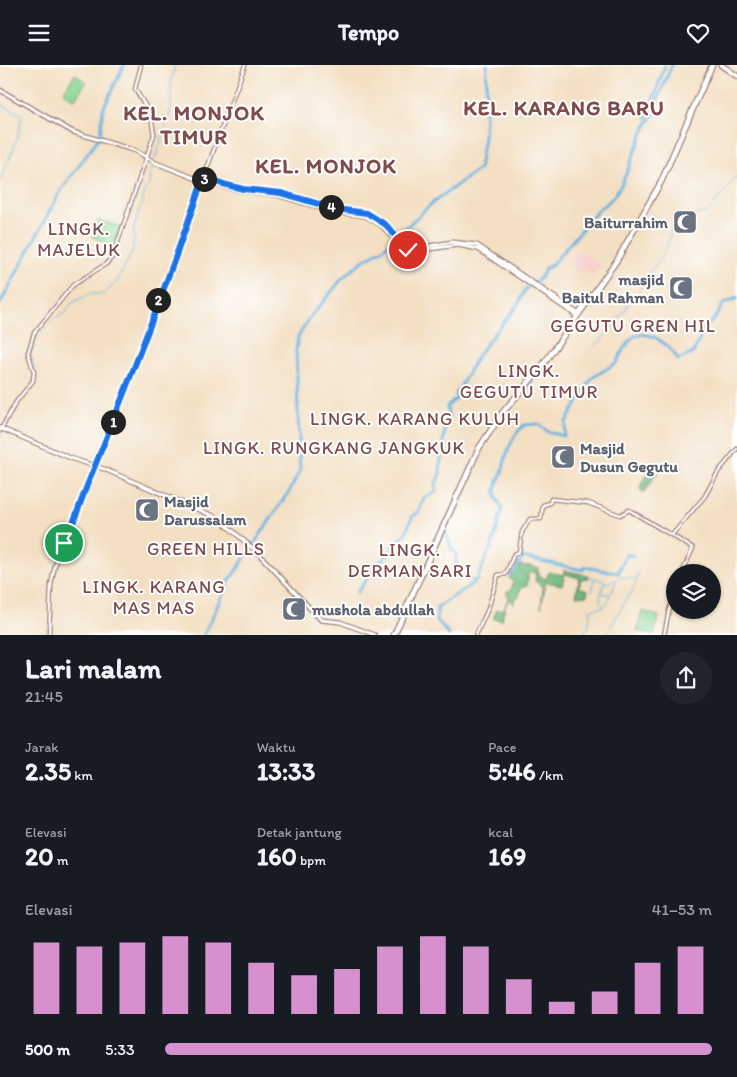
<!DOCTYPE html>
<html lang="id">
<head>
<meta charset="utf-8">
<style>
  body { margin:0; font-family:Itim,sans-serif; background:#20242c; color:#f1f3f6; height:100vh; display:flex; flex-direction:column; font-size:19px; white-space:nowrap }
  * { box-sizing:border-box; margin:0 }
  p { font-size:16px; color:#9ea1a6 }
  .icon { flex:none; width:28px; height:28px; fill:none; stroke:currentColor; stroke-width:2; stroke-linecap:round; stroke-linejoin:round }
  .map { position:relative; height:570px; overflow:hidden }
  .side { display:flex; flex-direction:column; background:#171b24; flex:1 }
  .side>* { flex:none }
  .controls { position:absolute; left:666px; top:499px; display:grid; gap:10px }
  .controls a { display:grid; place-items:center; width:55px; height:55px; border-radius:50%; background:#171b24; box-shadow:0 1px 4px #0004; font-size:25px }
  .pin { position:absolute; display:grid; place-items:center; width:42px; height:42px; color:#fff; margin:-21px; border:2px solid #fff; border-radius:50%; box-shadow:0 1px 5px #0007 }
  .km { position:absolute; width:25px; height:25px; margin:-12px; border-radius:50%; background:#222; color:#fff; font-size:14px; line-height:25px; text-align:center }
  .round { display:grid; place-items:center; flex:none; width:52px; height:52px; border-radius:26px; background:#20242c }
  .headline { display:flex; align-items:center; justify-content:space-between; height:85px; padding:0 25px }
  h1 { font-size:28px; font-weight:700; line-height:38px }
  .figures { display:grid; grid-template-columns:repeat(3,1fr); gap:8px; height:85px; padding:5px 25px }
  .figures div { display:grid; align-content:center }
  .figures b { font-size:25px; font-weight:700 }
  .figures small { font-size:14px; font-weight:400 }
  .figures p { font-size:14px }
  .chart { height:140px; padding:10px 25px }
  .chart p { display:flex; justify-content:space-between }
  .chart svg { width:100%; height:90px; margin-top:5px; stroke:#d690ce; stroke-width:6 }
  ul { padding:0 25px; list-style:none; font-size:16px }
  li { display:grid; grid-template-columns:80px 60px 1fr; align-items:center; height:38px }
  li i { height:12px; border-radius:6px; background:#d690ce }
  header { display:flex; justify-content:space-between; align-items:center; height:65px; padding:0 25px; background:#171b24; font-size:22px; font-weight:700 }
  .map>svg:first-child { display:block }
  .built { fill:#f7d0cf }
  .green { fill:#89d694; stroke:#6a7a60 }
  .forest { fill:#6eb77e; stroke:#5c6b54 }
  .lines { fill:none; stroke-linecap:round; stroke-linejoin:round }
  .stream { stroke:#67b2e0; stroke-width:1 }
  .river { stroke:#67b2e0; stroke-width:3 }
  .tertiary-casing { stroke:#9e7f76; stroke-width:5 }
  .secondary-casing { stroke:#9e7f76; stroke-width:5.5 }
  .primary-casing { stroke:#9e7f76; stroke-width:7 }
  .trunk-casing { stroke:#9e7f76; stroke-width:7 }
  .tertiary { stroke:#fff; stroke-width:2.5 }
  .secondary { stroke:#fff; stroke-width:3 }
  .primary { stroke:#fff; stroke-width:4.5 }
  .trunk { stroke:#fff; stroke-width:4.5 }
  .route-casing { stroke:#fff; stroke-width:10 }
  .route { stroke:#1a73e8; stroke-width:6 }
  .labels { text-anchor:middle; stroke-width:4; stroke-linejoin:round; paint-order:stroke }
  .worship-label { font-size:16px; font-weight:bold; fill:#5b616d; stroke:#fff; text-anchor:start }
  .neighbourhood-label { font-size:18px; letter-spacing:1px; fill:#804c4c; stroke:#fff }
  .district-label { font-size:21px; font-weight:bold; letter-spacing:1px; fill:#804c4c; stroke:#fff }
</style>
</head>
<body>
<header><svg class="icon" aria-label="menu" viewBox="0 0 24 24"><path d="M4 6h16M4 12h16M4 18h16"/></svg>Tempo<svg class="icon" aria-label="heart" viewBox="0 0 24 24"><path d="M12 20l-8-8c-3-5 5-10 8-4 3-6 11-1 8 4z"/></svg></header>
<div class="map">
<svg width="737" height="570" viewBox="0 0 737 570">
  <rect width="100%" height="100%" fill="#fff"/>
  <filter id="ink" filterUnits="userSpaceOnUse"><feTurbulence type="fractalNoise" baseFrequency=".02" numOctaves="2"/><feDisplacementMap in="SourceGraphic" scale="10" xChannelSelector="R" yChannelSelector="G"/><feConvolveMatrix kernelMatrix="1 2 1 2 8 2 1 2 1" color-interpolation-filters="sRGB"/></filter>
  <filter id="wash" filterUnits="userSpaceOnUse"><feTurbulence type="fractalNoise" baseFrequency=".0096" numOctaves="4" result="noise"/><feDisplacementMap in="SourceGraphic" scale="20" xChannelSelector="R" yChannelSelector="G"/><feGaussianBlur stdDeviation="1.12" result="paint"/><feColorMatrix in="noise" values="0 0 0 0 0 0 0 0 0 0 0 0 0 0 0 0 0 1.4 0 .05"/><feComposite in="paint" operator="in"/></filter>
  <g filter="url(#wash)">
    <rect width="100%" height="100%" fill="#f3dfc2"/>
    <path class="built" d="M577,185L600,200L594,209L587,205L584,210L567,199Z"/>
    <g class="green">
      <path d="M75,9L86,17L74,35L63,27Z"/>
      <path d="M98,155L121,162L114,181L92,172Z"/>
      <path d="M642,546L659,551L654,569L637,566Z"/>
    </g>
    <g class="forest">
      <path d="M655,398L662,401L644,427L641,426L640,421Z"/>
      <path d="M517,500L533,501L538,503V510L546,514L549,507L563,510L564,505L590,511L589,513L581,514L579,522L588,525L587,530L576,531L579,513L565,509L562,520L546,517L541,543L543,522L535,516L536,508L529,507L527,520L521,523L519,531L514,534V540L510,534L505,541L502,555L493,554L497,544L503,545L509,531L507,530V526L511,525L513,517L509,513Z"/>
    </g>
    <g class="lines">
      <g class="stream">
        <path d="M0,39L22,50L17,74L9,95"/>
        <path d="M166,61L171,42V17L175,0"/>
        <path d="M155,94L165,64"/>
        <path d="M0,115L8,97"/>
        <path d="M595,283L626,244L630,233L636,231C641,224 647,209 652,204C662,194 670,179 671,164L678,160L682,164L696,149L707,148L737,112"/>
        <path d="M26,327C39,316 35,303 30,289L42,263L67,246L72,238L90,229H104L116,218L133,185L134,164L139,144L142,140L145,124L150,119L149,112L154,99"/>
        <path d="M15,341L20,334"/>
        <path d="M0,371L6,364L7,355"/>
        <path d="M580,512L595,513L608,518L622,512L636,514"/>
        <path d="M592,526L595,514"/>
        <path d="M602,528L610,530L616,517"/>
        <path d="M601,539L600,532L605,517"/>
        <path d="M608,566L630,528L632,529L639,507"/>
        <path d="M583,570L589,560L590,544C601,543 608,542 610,530"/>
      </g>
      <g class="river">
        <path d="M647,53L665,0"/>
        <path d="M0,239L60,127L100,71L103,44L124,0"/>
        <path d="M524,326L533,316"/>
        <path d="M505,348L511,341"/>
        <path d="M444,461L451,483L456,489V507L464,513L476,516"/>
        <path d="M509,509L513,507L523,492L583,505L585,502L618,508L627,489L633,491"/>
        <path d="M357,527L372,507L371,503L388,490L392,481L405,470L412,452L419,446L424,433L436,427L435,421L440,408L441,391L445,387L443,379L446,358L449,355L447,341L456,334V328C465,317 470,301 479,289C490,272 503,258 516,242C520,237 522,230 525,225C532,217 543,215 545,203L551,201L600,143C629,128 633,73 654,50V43L672,0"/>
        <path d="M204,570L228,518L290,425L300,406L296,285L298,272L309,254L341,215L362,196L382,185L431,139L479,104L484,72L487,0"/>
        <path d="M449,570L437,555V543L476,516L494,475L502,444C500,439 496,435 496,430C494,420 501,413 503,404C506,388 512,371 524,360L538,359L548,367L564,371L566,357L592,313L616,298L624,283L633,272C651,263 670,281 678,295L693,288L705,263L715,253L723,239L737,233"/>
      </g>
    </g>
  </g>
  <g filter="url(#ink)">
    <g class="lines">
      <defs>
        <g id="tertiary">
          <path d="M0,366L16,337L33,316L34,307L28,288L34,268L73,220L106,199L113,191L154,70L151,50L135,24L141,0"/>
          <path d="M672,470L705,431L718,407L737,384"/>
          <path d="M49,570L51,520L55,500L73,462L87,421L122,335L245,0"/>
          <path d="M476,570L488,544L498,510L506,509L514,489L519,487L522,467L530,454H541L543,440L550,438L551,434L588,438L620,450L629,445L693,483L682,508"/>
          <path d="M664,570L669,545L675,528"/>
        </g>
        <g id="secondary">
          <path d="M0,25L73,67L136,86L156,98L202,116L242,126L277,130L335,147L366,151L382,161L407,187L458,180L478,184L577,251"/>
          <path d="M201,114L229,120"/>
          <path d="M244,124L281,128L348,147"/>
          <path d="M361,148C384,151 391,173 407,185L452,177L477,180L579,249"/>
          <path d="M0,363L73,394L104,404L218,453L258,488L321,555L340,557L375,570"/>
        </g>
        <path id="primary" d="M721,0L737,11"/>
        <path id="trunk" d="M394,570L479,383L503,347L540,304L617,195L661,117L712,0"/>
      </defs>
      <use href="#tertiary" class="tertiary-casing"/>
      <use href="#secondary" class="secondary-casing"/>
      <use href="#primary" class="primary-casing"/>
      <use href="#trunk" class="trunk-casing"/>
      <use href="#tertiary" class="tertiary"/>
      <use href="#secondary" class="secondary"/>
      <use href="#primary" class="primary"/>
      <use href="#trunk" class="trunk"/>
    </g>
  </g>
  <g class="lines" filter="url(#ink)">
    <defs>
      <path id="route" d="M64,478C74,459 80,438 88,418C129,318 168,216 203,114L243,124L281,128L336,144L367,148L386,160L408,185"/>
    </defs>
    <use href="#route" class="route-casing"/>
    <use href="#route" class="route"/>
  </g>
  <defs>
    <symbol id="mosque-square" viewBox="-11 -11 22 22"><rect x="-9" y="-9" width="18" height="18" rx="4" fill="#6b7280" stroke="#fff"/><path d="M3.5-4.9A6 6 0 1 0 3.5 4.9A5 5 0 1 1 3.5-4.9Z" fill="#fff"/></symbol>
  </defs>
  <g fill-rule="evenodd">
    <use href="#mosque-square" x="671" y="143" width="28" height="28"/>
    <use href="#mosque-square" x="667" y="209" width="28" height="28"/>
    <use href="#mosque-square" x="549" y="378" width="28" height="28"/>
    <use href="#mosque-square" x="133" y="431" width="28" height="28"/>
    <use href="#mosque-square" x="280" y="530" width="28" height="28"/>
  </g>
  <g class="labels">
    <g class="worship-label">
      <text x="668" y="163" text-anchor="end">Baiturrahim</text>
      <text x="664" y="220" text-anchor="end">masjid<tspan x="664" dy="18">Baitul Rahman</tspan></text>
      <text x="580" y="389">Masjid<tspan x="580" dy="18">Dusun Gegutu</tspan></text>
      <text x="164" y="442">Masjid<tspan x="164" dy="18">Darussalam</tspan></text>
      <text x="312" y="550">mushola abdullah</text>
    </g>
    <g class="neighbourhood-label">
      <text x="79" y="170">LINGK.<tspan x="79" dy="21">MAJELUK</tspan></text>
      <text x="633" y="267">GEGUTU GREN HIL</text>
      <text x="529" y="312">LINGK.<tspan x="529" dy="21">GEGUTU TIMUR</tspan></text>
      <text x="415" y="360">LINGK. KARANG KULUH</text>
      <text x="334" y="389">LINGK. RUNGKANG JANGKUK</text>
      <text x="206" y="490">GREEN HILLS</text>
      <text x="410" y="491">LINGK.<tspan x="410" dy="21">DERMAN SARI</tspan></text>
      <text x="154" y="528">LINGK. KARANG<tspan x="154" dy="21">MAS MAS</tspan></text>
    </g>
    <g class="district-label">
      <text x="564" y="50">KEL. KARANG BARU</text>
      <text x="194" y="55">KEL. MONJOK<tspan x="194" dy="24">TIMUR</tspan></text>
      <text x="326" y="108">KEL. MONJOK</text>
    </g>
  </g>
</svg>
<div class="controls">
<a><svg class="icon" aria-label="layers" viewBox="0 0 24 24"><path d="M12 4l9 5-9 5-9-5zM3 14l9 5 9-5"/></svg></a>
</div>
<div class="pin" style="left:64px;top:478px;background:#1e9e55"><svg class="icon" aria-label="arrive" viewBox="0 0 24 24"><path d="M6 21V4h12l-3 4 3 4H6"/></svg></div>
<div class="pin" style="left:408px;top:185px;background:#d93025"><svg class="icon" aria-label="check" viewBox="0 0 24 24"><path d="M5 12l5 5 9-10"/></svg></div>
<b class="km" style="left:113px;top:357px">1</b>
<b class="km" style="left:158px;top:235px">2</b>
<b class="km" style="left:204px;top:114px">3</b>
<b class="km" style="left:331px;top:142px">4</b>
</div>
<section class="side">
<div class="headline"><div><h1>Lari malam</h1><p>21:45</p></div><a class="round"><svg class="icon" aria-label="share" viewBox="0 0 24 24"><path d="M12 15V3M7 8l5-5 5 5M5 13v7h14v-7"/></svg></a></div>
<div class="figures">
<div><p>Jarak</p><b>2.35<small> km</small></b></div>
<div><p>Waktu</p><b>13:33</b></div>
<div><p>Pace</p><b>5:46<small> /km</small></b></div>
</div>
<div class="figures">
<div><p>Elevasi</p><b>20<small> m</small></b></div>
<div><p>Detak jantung</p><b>160<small> bpm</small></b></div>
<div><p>kcal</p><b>169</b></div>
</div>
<div class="chart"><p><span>Elevasi</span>41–53 m</p>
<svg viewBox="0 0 160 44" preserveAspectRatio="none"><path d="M5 44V9M15 44V11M25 44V9M35 44V6M45 44V9M55 44V19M65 44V25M75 44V22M85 44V11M95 44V6M105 44V11M115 44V27M125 44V38M135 44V33M145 44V19M155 44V11"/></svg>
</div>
<ul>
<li><b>500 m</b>5:33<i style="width:100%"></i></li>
</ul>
</section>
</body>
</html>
